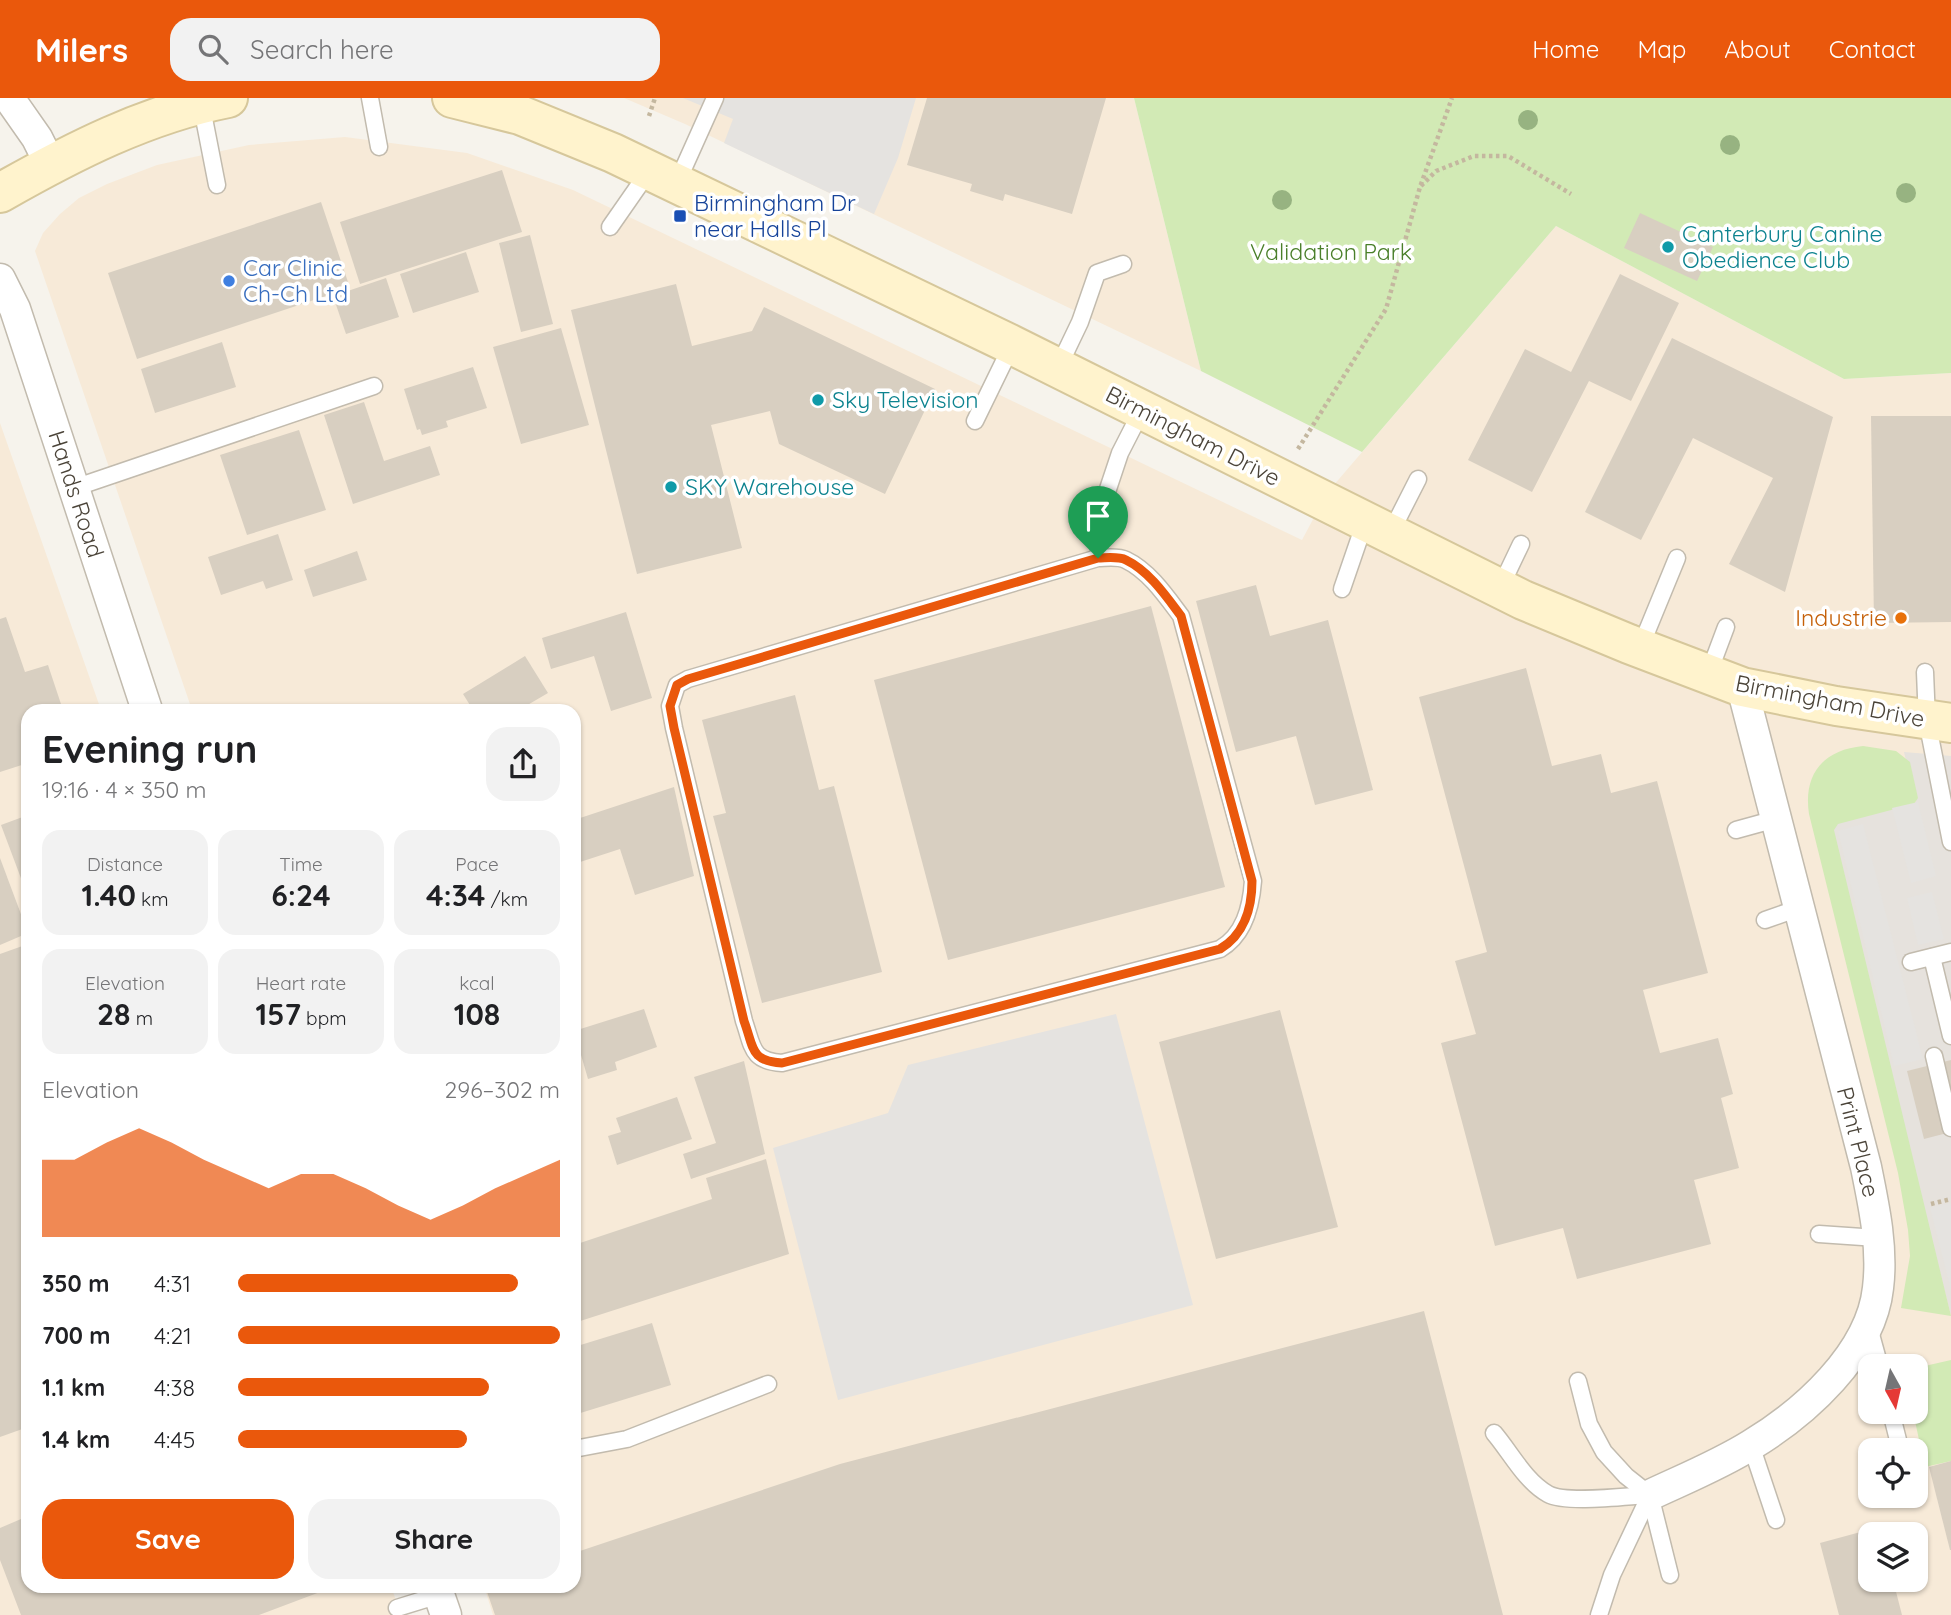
<!DOCTYPE html>
<html lang="en">
<head>
<meta charset="utf-8">
<style>
  body { margin:0; font-family:Quicksand,sans-serif; background:#f2f2f2; color:#202124; height:100vh; display:flex; flex-direction:column; font-size:26px; white-space:nowrap }
  * { box-sizing:border-box; margin:0 }
  p { font-size:23px; color:#757577 }
  .icon { flex:none; width:38px; height:38px; fill:none; stroke:currentColor; stroke-width:2; stroke-linecap:round; stroke-linejoin:round }
  .map { position:relative; flex:1; overflow:hidden }
  .panel { position:absolute; left:21px; top:606px; width:560px; height:889px; display:flex; flex-direction:column; background:#fff; border-radius:21px; box-shadow:0 2px 5px #0004 }
  .panel>* { flex:none }
  .needle { width:46px; rotate:172deg }
  .buttons { position:absolute; left:1858px; top:1256px; display:grid; gap:14px }
  .buttons a { display:grid; place-items:center; width:70px; height:70px; border-radius:14px; background:#fff; box-shadow:0 2px 5px #0004; font-size:35px }
  .pin { position:absolute; display:grid; place-items:center; width:60px; height:60px; color:#fff; margin:-72px -30px; border-radius:50% 50% 50% 0; rotate:-45deg; box-shadow:0 0 7px #0007 }
  .pin .icon { rotate:45deg }
  .round { display:grid; place-items:center; flex:none; width:74px; height:74px; border-radius:21px; background:#f2f2f2 }
  .summary { display:flex; align-items:center; justify-content:space-between; height:119px; padding:0 21px }
  h1 { font-size:38px; font-weight:700; line-height:52px }
  .metrics { display:grid; grid-template-columns:repeat(3,1fr); gap:10px; height:119px; padding:7px 21px }
  .metrics div { display:grid; align-content:center; border-radius:18px; background:#f2f2f2; text-align:center }
  .metrics b { font-size:30px; font-weight:700 }
  .metrics small { font-size:19px; font-weight:400 }
  .metrics p { font-size:19px }
  .chart { height:196px; padding:14px 21px }
  .chart p { display:flex; justify-content:space-between }
  .chart svg { width:100%; height:126px; margin-top:7px; fill:#ea580c; opacity:.7 }
  .primary-button { display:flex; gap:14px; margin-top:auto; padding:14px 21px }
  .primary-button a { flex:1; height:80px; border-radius:21px; background:#ea580c; color:#fff; font-size:28px; font-weight:700; line-height:80px; text-align:center }
  .primary-button a+a { background:#f2f2f2; color:#202124 }
  ul { padding:0 21px; list-style:none; font-size:23px }
  li { display:grid; grid-template-columns:112px 84px 1fr; align-items:center; height:52px }
  li i { height:18px; border-radius:9px; background:#ea580c }
  header { display:flex; align-items:center; gap:42px; box-sizing:border-box; height:98px; padding:0 35px; background:#ea580c; color:#fff }
  header strong { font-size:33px }
  nav { display:flex; gap:38px; margin-inline-start:auto; font-size:24px }
  .search { width:490px; height:63px; background:#f2f2f2; display:flex; align-items:center; gap:18px; box-sizing:border-box; padding:0 24px; border-radius:21px; color:#757577; font-size:26px }
  .map>svg:first-child { display:block }
  .commercial { fill:#f7ead8; fill-rule:evenodd }
  .industrial { fill:#e6e2dd }
  .green { fill:#d2eab5 }
  .parking { fill:#e5e3e0 }
  .building { fill:#d8cfc1 }
  .lines { fill:none; stroke-linecap:round; stroke-linejoin:round }
  .service-casing { stroke:#c2bbae; stroke-width:19 }
  .minor-casing { stroke:#c2bbae; stroke-width:33 }
  .secondary-casing { stroke:#d6c79b; stroke-width:42 }
  .path { stroke:#c4b79f; stroke-width:4.5; stroke-dasharray:3.5 3.5; stroke-linecap:butt }
  .service { stroke:#fff; stroke-width:16 }
  .minor { stroke:#fff; stroke-width:30 }
  .secondary { stroke:#fff3cd; stroke-width:38 }
  .tree { fill:#97b381 }
  .route-casing { stroke:#fff; stroke-width:14 }
  .route { stroke:#ea580c; stroke-width:9 }
  .transit-dot { fill:#1a4fb4; stroke:#fff; stroke-width:2.5 }
  .culture-dot { fill:#0f9aa8; stroke:#fff; stroke-width:2.5 }
  .shop-dot { fill:#3f7fe0; stroke:#fff; stroke-width:2.5 }
  .food-dot { fill:#e8710a; stroke:#fff; stroke-width:2.5 }
  .labels { text-anchor:middle; stroke-width:7; stroke-linejoin:round; paint-order:stroke }
  .transit-label { font-size:23px; fill:#164399; stroke:#fff; text-anchor:start }
  .culture-label { font-size:23px; fill:#0d838f; stroke:#fff; text-anchor:start }
  .park-label { font-size:23px; fill:#4a7f2a; stroke:#fff }
  .shop-label { font-size:23px; fill:#366cbe; stroke:#fff; text-anchor:start }
  .street-label { font-size:23px; fill:#4b4439; stroke:#fff }
  .food-label { font-size:23px; fill:#c56008; stroke:#fff; text-anchor:end }
</style>
</head>
<body>
<header>
<strong>Milers</strong>
<div class="search"><svg class="icon" aria-label="search" viewBox="0 0 24 24"><circle cx="10" cy="10" r="6"/><path d="M15 15l6 6"/></svg>Search here</div>
<nav><a>Home</a><a>Map</a><a>About</a><a>Contact</a></nav>
</header>
<div class="map">
<svg width="1951" height="1517" viewBox="0 0 1951 1517">
  <rect width="100%" height="100%" fill="#f6f3ec"/>
  <g class="commercial">
    <path d="M624,0H1134L1201,273L685,26Z"/>
    <path d="M345,39L467,55L573,92L1302,442L1327,395L1556,128L1844,281L1951,275V1517H493L484,1488H574V612H192L35,153L43,135L60,116L79,100L107,86L157,67L249,47ZM1871,1269H1916V1314H1871ZM1871,1353H1916V1398H1871ZM1871,1437H1916V1482H1871Z"/>
    <path d="M0,325L101,612H28V1488H391L401,1517H0Z"/>
  </g>
  <path class="industrial" d="M1904,654L1951,658V1218L1828,728L1916,704Z"/>
  <g class="green">
    <path d="M1134,0H1951V275L1844,281L1556,128L1362,354L1201,273Z"/>
    <path d="M1863,648L1896,653L1910,664L1918,700L1914,706L1838,726L1834,732L1951,1218L1901,1210L1910,1158L1908,1132L1898,1075L1809,716C1803,676 1823,652 1863,648Z"/>
    <path d="M1951,1262V1363L1925,1369L1913,1314H1916V1270Z"/>
  </g>
  <g class="parking">
    <path d="M683,0H916L898,60L874,116L724,45L733,21Z"/>
    <path d="M1918,704L1936,778L1911,785L1892,710Z"/>
    <path d="M1863,726L1923,961L1894,968L1838,733Z"/>
    <path d="M1932,794L1944,841L1918,847L1907,800Z"/>
    <path d="M1116,916L1193,1207L838,1302L773,1050L888,1015L908,967Z"/>
    <path d="M1951,1105V1192L1930,1110Z"/>
  </g>
  <g class="building">
    <path d="M927,0H1106L1072,116L1005,96L1003,103L970,93L972,86L907,67Z"/>
    <path d="M502,72L522,134L360,186L340,124Z"/>
    <path d="M321,104L350,190L137,261L108,175Z"/>
    <path d="M1640,115L1713,149L1697,183L1624,150Z"/>
    <path d="M530,137L553,226L521,234L499,145Z"/>
    <path d="M466,154L479,194L413,215L400,176Z"/>
    <path d="M1620,176L1679,205L1631,303L1589,283L1532,394L1468,362L1525,251L1571,274Z"/>
    <path d="M386,180L399,219L346,236L333,198Z"/>
    <path d="M676,186L692,248L752,233L764,209L935,291L885,396L779,346L770,313L711,327L742,450L637,476L571,212Z"/>
    <path d="M561,230L589,327L521,346L493,249Z"/>
    <path d="M1672,240L1833,319L1785,494L1729,466L1773,380L1693,340L1641,442L1585,414Z"/>
    <path d="M222,244L236,289L155,315L141,271Z"/>
    <path d="M473,269L487,310L446,323L448,329L422,337L420,331L417,332L404,291Z"/>
    <path d="M364,304L384,363L430,348L440,377L353,406L324,317Z"/>
    <path d="M1871,318H1951V524L1874,525Z"/>
    <path d="M299,332L326,412L247,437L220,357Z"/>
    <path d="M278,436L293,482L266,491L263,483L221,497L208,459Z"/>
    <path d="M357,453L367,482L313,499L304,472Z"/>
    <path d="M1256,487L1270,538L1328,522L1373,692L1315,707L1296,638L1236,654L1196,503Z"/>
    <path d="M1151,508L1225,789L948,862L874,582Z"/>
    <path d="M626,514L652,600L611,613L594,558L551,571L542,540Z"/>
    <path d="M6,519L25,574L48,567L63,612H28V665L0,674V521Z"/>
    <path d="M525,558L548,595L519,612H473L463,596Z"/>
    <path d="M1526,570L1552,668L1601,656L1611,695L1657,683L1708,875L1643,892L1660,955L1718,940L1733,996L1721,1000L1739,1070L1694,1082L1711,1146L1577,1181L1563,1130L1495,1148L1441,945L1476,936L1455,863L1487,854L1419,599Z"/>
    <path d="M795,597L819,692L834,688L882,874L762,905L713,718L726,715L702,622Z"/>
    <path d="M674,689L694,778L635,797L620,751L574,766V722Z"/>
    <path d="M28,717V799L1,727Z"/>
    <path d="M0,760L28,835L0,847Z"/>
    <path d="M28,846V1329L0,1339V856Z"/>
    <path d="M644,911L657,949L615,964L617,972L588,981L574,933Z"/>
    <path d="M1280,912L1338,1129L1216,1161L1159,944Z"/>
    <path d="M1951,962V1034L1924,1041L1907,973Z"/>
    <path d="M744,963L765,1056L691,1081L683,1056L716,1045L694,979Z"/>
    <path d="M677,999L692,1041L617,1067L608,1038L621,1034L616,1020Z"/>
    <path d="M766,1061L789,1156L574,1225V1147L712,1101L706,1080Z"/>
    <path d="M1424,1213L1503,1517H495L485,1488H574V1455L840,1366Z"/>
    <path d="M652,1225L671,1287L574,1317V1249Z"/>
    <path d="M1951,1363V1452H1950L1929,1369Z"/>
    <path d="M21,1421L28,1439V1488H47L49,1493L64,1488H336L259,1517H21L0,1462V1430Z"/>
    <path d="M1879,1429L1881,1437H1871V1482H1893L1902,1517H1839L1820,1445Z"/>
  </g>
  <g class="lines">
    <defs>
      <g id="service">
        <path d="M370,0L379,49"/>
        <path d="M201,5L217,87"/>
        <path d="M676,87L715,0"/>
        <path d="M610,129L649,73"/>
        <path d="M1058,270L1080,224L1097,175L1123,166"/>
        <path d="M975,323L1012,247"/>
        <path d="M74,390L374,288"/>
        <path d="M1390,436L1418,381"/>
        <path d="M1098,460C1106,460 1118,458 1126,462C1149,473 1166,498 1181,518L1253,783C1251,810 1244,837 1220,851L782,965C751,963 753,949 744,923L674,630L670,608L677,587L688,581L1098,460L1104,403L1120,355L1142,312"/>
        <path d="M1500,490L1521,446"/>
        <path d="M1342,491L1365,424"/>
        <path d="M1640,550L1677,460"/>
        <path d="M1925,574L1927,623L1951,744"/>
        <path d="M1708,577L1726,529"/>
        <path d="M1736,732L1776,721"/>
        <path d="M1765,822L1799,810"/>
        <path d="M1932,859L1951,938"/>
        <path d="M1911,864L1951,854"/>
        <path d="M1934,958L1951,1030"/>
        <path d="M1819,1136L1877,1140"/>
        <path d="M1869,1229L1880,1269"/>
        <path d="M1578,1283L1589,1326L1604,1354L1626,1378L1650,1397L1670,1477"/>
        <path d="M1891,1314L1899,1346"/>
        <path d="M1494,1335C1511,1355 1525,1383 1548,1396C1566,1406 1628,1398 1650,1397"/>
        <path d="M1751,1347L1776,1422"/>
        <path d="M574,1351L627,1341L768,1286"/>
        <path d="M397,1510L439,1497"/>
        <path d="M1599,1517L1612,1477L1650,1397"/>
      </g>
      <g id="minor">
        <path d="M9,0L37,40L50,66"/>
        <path d="M0,181L15,211L147,612"/>
        <path d="M1650,1397C1684,1381 1719,1367 1751,1347C1804,1315 1871,1256 1878,1190C1883,1150 1874,1108 1866,1069L1742,589"/>
        <path d="M436,1488L446,1517"/>
      </g>
      <g id="secondary">
        <path d="M452,0L520,17L613,55L1012,247L1523,502L1629,546L1742,589L1836,608L1951,625"/>
        <path d="M0,95C72,54 146,16 228,0"/>
      </g>
    </defs>
    <use href="#service" class="service-casing"/>
    <use href="#minor" class="minor-casing"/>
    <use href="#secondary" class="secondary-casing"/>
    <g class="path">
      <path d="M649,18L655,0"/>
      <path d="M1421,88L1436,73L1474,58H1508L1571,96"/>
      <path d="M1298,351L1386,211L1420,89L1452,0"/>
      <path d="M1931,1106L1951,1101"/>
    </g>
    <use href="#service" class="service"/>
    <use href="#minor" class="minor"/>
    <use href="#secondary" class="secondary"/>
  </g>
  <g class="tree">
    <circle cx="1528" cy="22" r="10"/>
    <circle cx="1730" cy="47" r="10"/>
    <circle cx="1906" cy="95" r="10"/>
    <circle cx="1282" cy="102" r="10"/>
  </g>
  <g class="lines">
    <defs>
      <path id="route" d="M1098,460C1106,460 1118,458 1126,462C1149,473 1166,498 1181,518L1252,783C1252,810 1244,837 1220,851L782,965C750,963 754,950 744,923L674,630L670,608L677,587L688,581Z"/>
    </defs>
    <use href="#route" class="route-casing"/>
    <use href="#route" class="route"/>
  </g>
  <rect class="transit-dot" x="673" y="111" width="14" height="14" rx="3.5"/>
  <g class="culture-dot">
    <circle cx="1668" cy="149" r="7"/>
    <circle cx="818" cy="302" r="7"/>
    <circle cx="671" cy="389" r="7"/>
  </g>
  <circle class="shop-dot" cx="229" cy="183" r="7"/>
  <circle class="food-dot" cx="1901" cy="520" r="7"/>
  <g class="labels">
    <g class="transit-label">
      <text x="694" y="113">Birmingham Dr<tspan x="694" dy="26">near Halls Pl</tspan></text>
    </g>
    <g class="culture-label">
      <text x="1682" y="144">Canterbury Canine<tspan x="1682" dy="26">Obedience Club</tspan></text>
      <text x="832" y="310">Sky Television</text>
      <text x="685" y="397">SKY Warehouse</text>
    </g>
    <g class="park-label">
      <text x="1331" y="162">Validation Park</text>
    </g>
    <g class="shop-label">
      <text x="243" y="178">Car Clinic<tspan x="243" dy="26">Ch-Ch Ltd</tspan></text>
    </g>
    <g class="street-label">
      <text transform="translate(1193 338) rotate(27)" y="8">Birmingham Drive</text>
      <text transform="translate(76 396) rotate(72)" y="8">Hands Road</text>
      <text transform="translate(1830 603) rotate(11)" y="8">Birmingham Drive</text>
      <text transform="translate(1858 1044) rotate(76)" y="8">Print Place</text>
    </g>
    <g class="food-label">
      <text x="1887" y="528">Industrie</text>
    </g>
  </g>
</svg>
<div class="buttons">
<a><svg class="needle" viewBox="-14 -14 28 28"><path d="M0-13l5 13h-10z" fill="#e53935"/><path d="M0 13l5-13h-10z" fill="#757577"/></svg></a>
<a><svg class="icon" aria-label="locate" viewBox="0 0 24 24"><circle cx="12" cy="12" r="6"/><path d="M12 2v4M12 18v4M2 12h4M18 12h4"/></svg></a>
<a><svg class="icon" aria-label="layers" viewBox="0 0 24 24"><path d="M12 4l9 5-9 5-9-5zM3 14l9 5 9-5"/></svg></a>
</div>
<div class="pin" style="left:1098px;top:460px;background:#1e9e55"><svg class="icon" aria-label="arrive" viewBox="0 0 24 24"><path d="M6 21V4h12l-3 4 3 4H6"/></svg></div>
<section class="panel">
<div class="summary"><div><h1>Evening run</h1><p>19:16 · 4 × 350 m</p></div><a class="round"><svg class="icon" aria-label="share" viewBox="0 0 24 24"><path d="M12 15V3M7 8l5-5 5 5M5 13v7h14v-7"/></svg></a></div>
<div class="metrics">
<div><p>Distance</p><b>1.40<small> km</small></b></div>
<div><p>Time</p><b>6:24</b></div>
<div><p>Pace</p><b>4:34<small> /km</small></b></div>
</div>
<div class="metrics">
<div><p>Elevation</p><b>28<small> m</small></b></div>
<div><p>Heart rate</p><b>157<small> bpm</small></b></div>
<div><p>kcal</p><b>108</b></div>
</div>
<div class="chart"><p><span>Elevation</span>296–302 m</p>
<svg viewBox="0 0 160 44" preserveAspectRatio="none"><path d="M0 44V17L10 17L20 11L30 6L40 11L50 17L60 22L70 27L80 22L90 22L100 27L110 33L120 38L130 33L140 27L150 22L160 17V44z"/></svg>
</div>
<ul>
<li><b>350 m</b>4:31<i style="width:87%"></i></li>
<li><b>700 m</b>4:21<i style="width:100%"></i></li>
<li><b>1.1 km</b>4:38<i style="width:78%"></i></li>
<li><b>1.4 km</b>4:45<i style="width:71%"></i></li>
</ul>
<div class="primary-button"><a>Save</a><a>Share</a></div>
</section>
</div>
</body>
</html>
